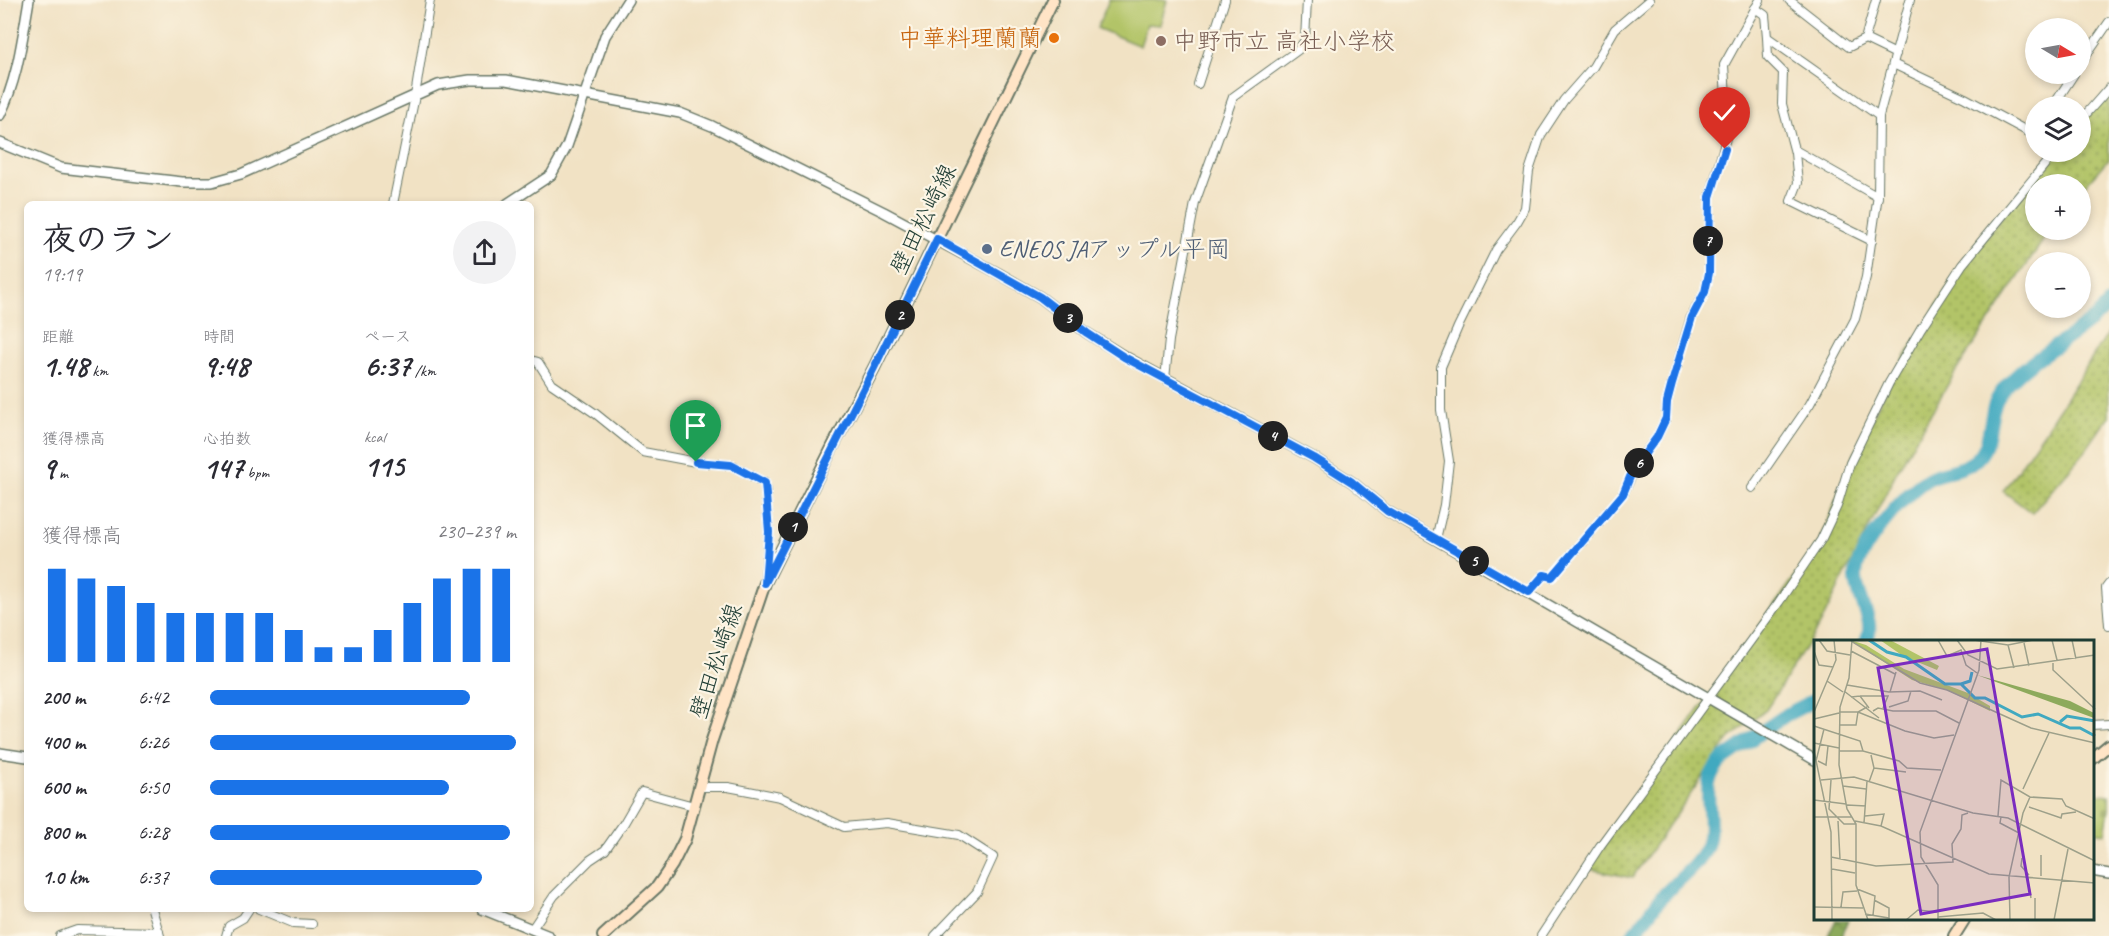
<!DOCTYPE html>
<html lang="ja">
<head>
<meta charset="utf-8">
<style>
  body { margin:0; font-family:Caveat,"Klee One",sans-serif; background:#f2f2f3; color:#2b2b33; height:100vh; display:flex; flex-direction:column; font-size:22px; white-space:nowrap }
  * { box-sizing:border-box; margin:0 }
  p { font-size:20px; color:#7c7c81 }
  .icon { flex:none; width:33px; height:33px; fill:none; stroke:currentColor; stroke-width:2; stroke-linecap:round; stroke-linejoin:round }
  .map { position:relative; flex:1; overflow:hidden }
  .details { position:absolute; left:24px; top:201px; width:510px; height:711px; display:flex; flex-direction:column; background:#fff; border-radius:9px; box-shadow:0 3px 9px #0003 }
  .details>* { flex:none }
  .needle { width:39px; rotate:100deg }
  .fabs { position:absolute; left:2025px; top:18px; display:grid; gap:12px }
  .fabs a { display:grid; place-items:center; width:66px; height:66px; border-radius:50%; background:#fff; box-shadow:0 3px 9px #0003; font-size:30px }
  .pin { position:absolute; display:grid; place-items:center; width:51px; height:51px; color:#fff; margin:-62px -26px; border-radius:50% 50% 50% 0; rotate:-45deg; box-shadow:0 0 6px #0007 }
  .pin .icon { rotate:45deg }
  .km { position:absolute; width:30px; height:30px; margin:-15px; border-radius:50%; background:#222; color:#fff; font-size:16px; line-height:30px; text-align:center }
  .round { display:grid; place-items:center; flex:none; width:63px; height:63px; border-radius:32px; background:#f2f2f3 }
  .summary { display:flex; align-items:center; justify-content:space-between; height:102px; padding:0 18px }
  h1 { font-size:33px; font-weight:700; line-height:45px }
  .figures { display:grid; grid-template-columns:repeat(3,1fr); gap:9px; height:102px; padding:6px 18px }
  .figures div { display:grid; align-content:center }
  .figures b { font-size:30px; font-weight:700 }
  .figures small { font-size:16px; font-weight:400 }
  .figures p { font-size:16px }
  .chart { height:168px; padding:12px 18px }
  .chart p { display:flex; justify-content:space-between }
  .chart svg { width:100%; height:108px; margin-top:6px; stroke:#1a73e8; stroke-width:6 }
  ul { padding:0 18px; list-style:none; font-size:20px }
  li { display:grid; grid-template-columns:96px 72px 1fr; align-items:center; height:45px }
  li i { height:15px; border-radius:8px; background:#1a73e8 }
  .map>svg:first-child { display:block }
  .forest { fill:url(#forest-crowns); stroke:#567448; stroke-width:1.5 }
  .cemetery { fill:url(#cemetery-stones); stroke:#68804e; stroke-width:1.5 }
  .park { fill:url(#park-dots); stroke:#68804e; stroke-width:1.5 }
  .pitch { fill:#b2c467; stroke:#68804e; stroke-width:1.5 }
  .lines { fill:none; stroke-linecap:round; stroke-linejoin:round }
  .river { stroke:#40a9c0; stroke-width:14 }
  .minor-casing { stroke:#687766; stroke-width:10 }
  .tertiary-casing { stroke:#687766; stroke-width:12 }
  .secondary-casing { stroke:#687766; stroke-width:14 }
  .minor { stroke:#fff; stroke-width:8 }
  .tertiary { stroke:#fff; stroke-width:9 }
  .secondary { stroke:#ffe4c6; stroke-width:10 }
  .route-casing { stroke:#fff; stroke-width:12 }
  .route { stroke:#1a73e8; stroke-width:8 }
  .food-dot { fill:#e8710a; stroke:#fcf5e5; stroke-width:2 }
  .education-dot { fill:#8d6e63; stroke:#fcf5e5; stroke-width:2 }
  .service-dot { fill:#5c6f8a; stroke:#fcf5e5; stroke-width:2 }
  .labels { text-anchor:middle; stroke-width:4.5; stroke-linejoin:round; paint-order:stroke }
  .food-label { font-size:24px; fill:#c56008; stroke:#fcf5e5; text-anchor:end }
  .education-label { font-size:24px; fill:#785e54; stroke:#fcf5e5; text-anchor:start }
  .street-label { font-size:24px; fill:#1f3d34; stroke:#fcf5e5 }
  .service-label { font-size:24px; fill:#4e5e75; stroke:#fcf5e5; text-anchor:start }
  .inset-river { fill:none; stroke:#40a9c0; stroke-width:3 }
  .inset-road { fill:none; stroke:#9da08a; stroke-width:1.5 }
  .view { fill:#7b2cbf; fill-opacity:0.15; stroke:#7b2cbf; stroke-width:3 }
  .inset-edge { fill:none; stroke:#1f3d34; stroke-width:3 }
</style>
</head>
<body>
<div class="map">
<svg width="2109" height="936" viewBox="0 0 2109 936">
  <defs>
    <pattern id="forest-crowns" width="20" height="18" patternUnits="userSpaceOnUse" patternTransform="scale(1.5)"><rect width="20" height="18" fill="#8daa5c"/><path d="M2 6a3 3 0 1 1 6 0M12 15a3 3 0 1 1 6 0" fill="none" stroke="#738c4d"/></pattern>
    <pattern id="cemetery-stones" width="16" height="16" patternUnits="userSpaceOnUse" patternTransform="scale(1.5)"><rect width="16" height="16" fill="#b2c467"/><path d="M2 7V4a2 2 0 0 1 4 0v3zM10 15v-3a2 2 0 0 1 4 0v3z" fill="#90a056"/></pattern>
    <pattern id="park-dots" width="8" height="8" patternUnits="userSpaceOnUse" patternTransform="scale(1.5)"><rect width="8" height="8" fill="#b2c467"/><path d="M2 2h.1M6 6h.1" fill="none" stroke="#90a056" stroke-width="1.8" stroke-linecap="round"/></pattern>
  </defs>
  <rect width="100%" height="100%" fill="#fcf5e5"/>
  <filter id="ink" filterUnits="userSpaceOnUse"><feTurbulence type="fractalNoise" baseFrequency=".0167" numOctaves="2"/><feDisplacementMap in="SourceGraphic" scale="12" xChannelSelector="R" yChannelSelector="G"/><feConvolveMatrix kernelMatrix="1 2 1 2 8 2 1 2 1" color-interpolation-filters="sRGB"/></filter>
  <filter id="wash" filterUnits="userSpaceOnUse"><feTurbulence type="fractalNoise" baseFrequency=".008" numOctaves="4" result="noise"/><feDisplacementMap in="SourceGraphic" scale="24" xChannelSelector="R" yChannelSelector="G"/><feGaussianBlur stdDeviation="1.35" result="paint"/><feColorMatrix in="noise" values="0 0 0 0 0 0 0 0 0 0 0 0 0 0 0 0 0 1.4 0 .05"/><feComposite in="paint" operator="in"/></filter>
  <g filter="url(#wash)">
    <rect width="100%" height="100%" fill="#f1e2c4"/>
    <path class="forest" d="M1836,920H1848L1842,936H1828Z"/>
    <path class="cemetery" d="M2092,793L2109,795V809L2105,833L2093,831Z"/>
    <g class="park">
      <path d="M2109,91V158L2081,190L2080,184H2036V230H2050L1954,374L1897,471L1821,623L1766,710L1729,739L1632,878L1586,868L1821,540L1850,463L1889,383L1962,265L2055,152H2080L2081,123Z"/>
      <path d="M2109,332V416L2083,454L2032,513L2003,491L2044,432Z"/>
    </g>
    <path class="pitch" d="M1109,0H1167L1160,25L1147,24L1140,46L1097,28Z"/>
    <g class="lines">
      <g class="river">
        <path d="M1866,642C1879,617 1848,592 1858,564C1867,539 1910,486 1934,476C1947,471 1962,470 1973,462C1996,446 1985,413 2001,393C2029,355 2077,339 2109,304"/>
        <path d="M1632,936C1642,924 1651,911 1660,899C1676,880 1705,863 1709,838C1714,808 1697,783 1723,759L1786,715L1815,700"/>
      </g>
    </g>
  </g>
  <g filter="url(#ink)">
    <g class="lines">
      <defs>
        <g id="minor">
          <path d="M1789,0L1849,47L1865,39L1876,0"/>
          <path d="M1755,8L1765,15L1767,37L1879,116"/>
          <path d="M1767,37L1768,57L1783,72L1782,104L1795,153L1798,183L1791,201L1872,241"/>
          <path d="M1865,39L1896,54"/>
          <path d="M1893,64L1965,98L2036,136"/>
          <path d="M2080,64L2109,22"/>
          <path d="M1198,84L1225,0"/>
          <path d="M2053,106L2074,74"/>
          <path d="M2080,121L2109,88"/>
          <path d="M1795,150L1878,197"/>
          <path d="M393,204L415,96L430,0"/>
          <path d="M531,360L538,362L552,384L596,414L643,452L696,462L731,465L765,483L769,532L765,578"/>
          <path d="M1165,379L1169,340L1195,203L1233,97L1298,50L1305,40L1307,0"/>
          <path d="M1752,488L1810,404L1855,319L1866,277L1878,195L1879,116L1910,0"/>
          <path d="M1436,539L1444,505L1449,461L1441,410V367L1458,327L1496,250L1517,222L1525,208L1529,171L1541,135L1564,100L1593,67L1615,29L1649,0"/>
          <path d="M2109,584L2106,588L2109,625"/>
          <path d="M1529,592L1544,575L1552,577L1623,494L1631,477L1646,451L1657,437L1666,418L1667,402L1672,383L1691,317L1705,292L1709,273L1710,197L1728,131L1724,65L1760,0"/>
          <path d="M2092,725L2109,724"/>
          <path d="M699,787H728L780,797L844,827L887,823L959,835L993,857L977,892L935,936"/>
          <path d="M152,909L160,936"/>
          <path d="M259,909L293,923L312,924"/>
          <path d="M532,929L554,896L590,860L605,850L624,823L642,792L694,806"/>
          <path d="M60,936L77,930L159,932"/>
          <path d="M226,936L229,926L243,918L249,909"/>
          <path d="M1541,936L1600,846L1779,602L1821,540L1837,506L1850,463L1889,383L1921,328L1962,265L2055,152"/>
        </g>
        <g id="tertiary">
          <path d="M0,115C18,78 22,40 29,0"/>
          <path d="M0,143L61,168L182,182H212L241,174L438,85L470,80H506L680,113L712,126L884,212L998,273L1040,297L1087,333L1124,356L1314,458L1352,482L1387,511L1815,760"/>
          <path d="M507,204L551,175L567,146L605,36L628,0"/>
          <path d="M0,753L27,757"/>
          <path d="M2092,871L2109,874"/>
          <path d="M482,909L549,936"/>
        </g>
        <g id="secondary">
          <path d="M2092,759L2109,745"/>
          <path d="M603,936L657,887L672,865L685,839L712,740L765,583L833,446L874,368L1053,0"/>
          <path d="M1954,936L1964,920"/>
        </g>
      </defs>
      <use href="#minor" class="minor-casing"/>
      <use href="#tertiary" class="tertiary-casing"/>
      <use href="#secondary" class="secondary-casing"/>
      <use href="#minor" class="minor"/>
      <use href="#tertiary" class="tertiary"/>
      <use href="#secondary" class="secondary"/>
    </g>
  </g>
  <g class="lines" filter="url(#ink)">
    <defs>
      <path id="route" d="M696,462L731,465L765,483L769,532L765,583L874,368L937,239L1040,297L1087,333L1124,357L1314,458L1352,482L1387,511L1529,592L1544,575L1552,577L1623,494L1630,477L1646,452L1657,437L1666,418L1667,402L1672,383L1692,317L1705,292L1709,273L1710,197L1725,149"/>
    </defs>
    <use href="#route" class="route-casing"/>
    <use href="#route" class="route"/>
  </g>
  <circle class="food-dot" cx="1054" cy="38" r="6"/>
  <circle class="education-dot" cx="1161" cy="41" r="6"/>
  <circle class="service-dot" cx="987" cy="249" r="6"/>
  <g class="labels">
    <g class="food-label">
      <text x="1042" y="46">中華料理蘭蘭</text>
    </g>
    <g class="education-label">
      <text x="1173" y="49">中野市立 高社小学校</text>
    </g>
    <g class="street-label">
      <text transform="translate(923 219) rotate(-64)" y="8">壁田松崎線</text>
      <text transform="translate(716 661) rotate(-72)" y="8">壁田松崎線</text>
    </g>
    <g class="service-label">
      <text x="999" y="257">ENEOS JAアップル平岡</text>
    </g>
  </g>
  <g transform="translate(1814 640)">
    <rect width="280" height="280" fill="#f1e2c4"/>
    <path d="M163,35L256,61L280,73V78Z" fill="#8daa5c"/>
    <path d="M36,0L52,5L90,29L154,53L176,66V71L133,50L98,40ZM66,0H76L125,26L123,30L89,16Z" fill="#b2c467"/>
    <path class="inset-river" d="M55,0L73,12L92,17L131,44H147L161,58H171L208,77L224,74L256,88H266L281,96M147,44L156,41L158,32M246,82L253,76L281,81"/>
    <path class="inset-road" d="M5,0L13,11L36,15M38,0L35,38L26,67L25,125L33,169L42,184V245L54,280M124,0L133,16L147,10L152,25L163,33M143,0L154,15L183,29L281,15M160,0L194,5L219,0M238,0L243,20M258,0L262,19M37,1L106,43L133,50L217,88L281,103M210,3L215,26M194,5L200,28M0,11L5,25L19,27M37,11L81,34M239,23V30L281,69M13,41L29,52M33,45L75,52L106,51L128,60M30,51L65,78M76,52L82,32M46,56H74L69,68M37,57L46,56L55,68M75,67L94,61L97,51M59,71L64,68L79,71H122L145,83M0,72L22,20L20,0M25,72H44L91,91L120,98L140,95M0,79L25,73M25,85H42L44,72L53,67M0,86L46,101L49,111M0,103L25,108M0,111L17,192L18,280M26,111H49L85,121L93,128L127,130M2,121L10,89M4,121L12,125L14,106M60,128L92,132M7,140L40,137L159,173L194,178L281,221M17,140L15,169L30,184H42M55,142L60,128L57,115M29,146L52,149M209,149L235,93M0,160L32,164M33,165L52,166M215,167L247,178L248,174L262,172M51,176L70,174L67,186M184,176L187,140L216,157L248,159L252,166L281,179M0,177H38M187,177L186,183L205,193M24,181L26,219M41,181L67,186L175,234L281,243M50,183L53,141M17,217L62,226L139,222L138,204L147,189L148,175L154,173M208,218L207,226L215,235M18,229L41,233M213,236L217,258M227,236V215M43,249L61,256L59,275M0,267L49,268M27,267L29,252L43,251M51,274L75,278V268L60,260M124,277L169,273L182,280M92,280L104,270L123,272M124,280V245L107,217L106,192L165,30L167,0M196,280L195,237L209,173L216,157M221,280V258M240,280L254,209"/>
    <path class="view" d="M173,9L216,254L107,274L64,28Z"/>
    <rect width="280" height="280" class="inset-edge"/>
  </g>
</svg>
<div class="fabs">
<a><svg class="needle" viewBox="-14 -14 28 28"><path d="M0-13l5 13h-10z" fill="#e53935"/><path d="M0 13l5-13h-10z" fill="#7c7c81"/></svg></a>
<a><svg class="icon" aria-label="layers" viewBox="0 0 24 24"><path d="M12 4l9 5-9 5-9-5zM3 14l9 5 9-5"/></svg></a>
<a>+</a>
<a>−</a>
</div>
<div class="pin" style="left:696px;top:462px;background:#1e9e55"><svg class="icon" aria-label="arrive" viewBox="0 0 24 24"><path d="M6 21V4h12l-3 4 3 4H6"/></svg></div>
<div class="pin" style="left:1725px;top:149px;background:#d93025"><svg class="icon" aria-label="check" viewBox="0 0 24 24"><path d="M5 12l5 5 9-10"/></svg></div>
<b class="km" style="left:793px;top:527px">1</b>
<b class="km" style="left:900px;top:315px">2</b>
<b class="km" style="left:1068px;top:318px">3</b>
<b class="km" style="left:1273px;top:436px">4</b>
<b class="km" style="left:1474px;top:561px">5</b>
<b class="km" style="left:1639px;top:463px">6</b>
<b class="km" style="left:1708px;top:241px">7</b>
<section class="details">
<div class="summary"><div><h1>夜のラン</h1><p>19:19</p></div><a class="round"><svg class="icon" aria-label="share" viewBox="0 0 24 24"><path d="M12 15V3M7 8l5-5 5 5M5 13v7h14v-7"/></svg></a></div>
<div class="figures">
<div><p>距離</p><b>1.48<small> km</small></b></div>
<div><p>時間</p><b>9:48</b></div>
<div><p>ペース</p><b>6:37<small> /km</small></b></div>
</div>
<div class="figures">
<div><p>獲得標高</p><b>9<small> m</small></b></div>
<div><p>心拍数</p><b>147<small> bpm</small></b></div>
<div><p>kcal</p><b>115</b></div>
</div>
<div class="chart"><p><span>獲得標高</span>230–239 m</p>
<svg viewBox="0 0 160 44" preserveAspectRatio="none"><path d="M5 44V6M15 44V10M25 44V13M35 44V20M45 44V24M55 44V24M65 44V24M75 44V24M85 44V31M95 44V38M105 44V38M115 44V31M125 44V20M135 44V10M145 44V6M155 44V6"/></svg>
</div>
<ul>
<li><b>200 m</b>6:42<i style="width:85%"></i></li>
<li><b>400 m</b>6:26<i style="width:100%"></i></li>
<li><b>600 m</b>6:50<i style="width:78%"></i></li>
<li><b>800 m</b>6:28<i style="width:98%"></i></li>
<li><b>1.0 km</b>6:37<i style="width:89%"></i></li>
</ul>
</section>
</div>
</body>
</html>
